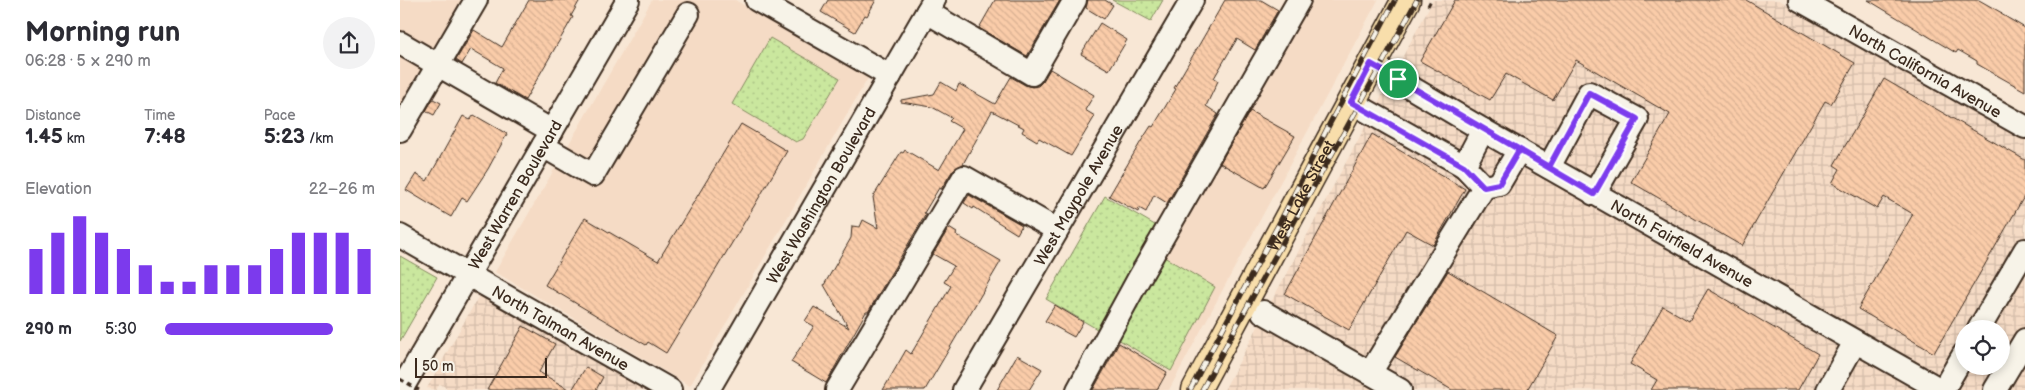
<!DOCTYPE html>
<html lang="en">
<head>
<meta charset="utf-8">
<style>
  body { margin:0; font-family:"Balsamiq Sans",sans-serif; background:#f2f2f3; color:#2b2b33; height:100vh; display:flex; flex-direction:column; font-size:19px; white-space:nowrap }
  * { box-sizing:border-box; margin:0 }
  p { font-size:16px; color:#7c7c81 }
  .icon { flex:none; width:28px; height:28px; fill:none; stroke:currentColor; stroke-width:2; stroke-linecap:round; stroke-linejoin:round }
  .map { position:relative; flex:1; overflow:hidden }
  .drawer { display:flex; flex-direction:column; background:#fff; width:400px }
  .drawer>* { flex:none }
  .tools { position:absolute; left:1555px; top:320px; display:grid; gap:10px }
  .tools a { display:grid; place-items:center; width:55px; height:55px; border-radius:50%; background:#fff; box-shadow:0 2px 8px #0003; font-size:25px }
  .scale { position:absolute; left:15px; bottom:12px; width:132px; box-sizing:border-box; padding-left:5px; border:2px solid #3b2a1e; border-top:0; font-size:14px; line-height:18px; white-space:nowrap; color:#3b2a1e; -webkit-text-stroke:4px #f7f3e8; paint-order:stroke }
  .pin { position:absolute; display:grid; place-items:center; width:42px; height:42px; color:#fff; margin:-21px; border:2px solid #fff; border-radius:50%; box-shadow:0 1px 5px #0007 }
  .round { display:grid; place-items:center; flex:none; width:52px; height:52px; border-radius:26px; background:#f2f2f3 }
  .overview { display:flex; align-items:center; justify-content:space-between; height:85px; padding:0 25px }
  h1 { font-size:28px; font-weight:600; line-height:38px }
  .metrics { display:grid; grid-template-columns:repeat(3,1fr); gap:8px; height:85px; padding:5px 25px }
  .metrics div { display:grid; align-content:center }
  .metrics b { font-size:21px; font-weight:600 }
  .metrics small { font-size:14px; font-weight:400 }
  .metrics p { font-size:14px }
  .chart { height:140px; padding:10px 25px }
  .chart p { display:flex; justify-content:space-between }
  .chart svg { width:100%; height:90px; margin-top:5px; stroke:#7c3aed; stroke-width:6 }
  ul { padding:0 25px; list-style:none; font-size:16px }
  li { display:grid; grid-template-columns:80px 60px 1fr; align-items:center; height:38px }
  li i { height:12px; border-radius:6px; background:#7c3aed }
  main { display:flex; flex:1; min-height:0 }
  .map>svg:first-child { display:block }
  .built { fill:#f5dbc5 }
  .industrial { fill:url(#industrial-grid); fill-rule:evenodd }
  .grass { fill:url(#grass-dots); stroke:#82885e }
  .building { fill:url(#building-back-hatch); stroke:#3b2a1e }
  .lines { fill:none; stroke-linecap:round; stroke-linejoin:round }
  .minor-casing { stroke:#3b2a1e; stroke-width:26 }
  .major-casing { stroke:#3b2a1e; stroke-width:31 }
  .path { stroke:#3b2a1e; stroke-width:3; stroke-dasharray:5 4; stroke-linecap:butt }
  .minor { stroke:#f7f3e8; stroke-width:22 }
  .major { stroke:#f8deab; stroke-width:28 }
  .rail-casing { stroke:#3b2a1e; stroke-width:5.5 }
  .rail { stroke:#f7f3e8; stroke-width:4; stroke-dasharray:11; stroke-linecap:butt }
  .path-bridge { stroke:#3b2a1e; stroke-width:3; stroke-dasharray:5 4; stroke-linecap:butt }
  .route-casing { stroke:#fff; stroke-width:10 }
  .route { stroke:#7c3aed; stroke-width:6 }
  .labels { text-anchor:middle; stroke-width:4; stroke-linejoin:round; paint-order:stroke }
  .street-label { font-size:16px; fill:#3b2a1e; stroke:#f7f3e8 }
</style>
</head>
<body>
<main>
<section class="drawer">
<div class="overview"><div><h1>Morning run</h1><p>06:28 · 5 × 290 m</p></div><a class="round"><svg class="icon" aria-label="share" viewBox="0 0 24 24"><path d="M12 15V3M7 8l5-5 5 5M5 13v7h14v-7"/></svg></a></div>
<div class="metrics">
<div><p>Distance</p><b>1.45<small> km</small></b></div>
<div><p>Time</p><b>7:48</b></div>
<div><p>Pace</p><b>5:23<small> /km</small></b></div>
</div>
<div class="chart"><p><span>Elevation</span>22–26 m</p>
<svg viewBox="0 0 160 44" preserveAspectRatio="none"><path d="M5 44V22M15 44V14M25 44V6M35 44V14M45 44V22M55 44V30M65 44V38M75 44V38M85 44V30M95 44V30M105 44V30M115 44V22M125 44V14M135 44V14M145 44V14M155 44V22"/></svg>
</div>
<ul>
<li><b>290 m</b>5:30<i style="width:80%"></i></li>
</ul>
</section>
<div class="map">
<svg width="1625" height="390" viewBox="0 0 1625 390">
  <defs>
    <pattern id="industrial-grid" width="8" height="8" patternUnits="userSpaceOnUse" patternTransform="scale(1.25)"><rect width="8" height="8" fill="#f5dbc5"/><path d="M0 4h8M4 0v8" fill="none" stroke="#d3bca9"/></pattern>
    <pattern id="grass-dots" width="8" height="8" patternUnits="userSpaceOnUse" patternTransform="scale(1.25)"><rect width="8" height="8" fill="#cae79e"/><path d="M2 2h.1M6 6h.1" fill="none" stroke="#aec688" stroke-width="1.8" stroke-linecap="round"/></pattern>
    <pattern id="building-back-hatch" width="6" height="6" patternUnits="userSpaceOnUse" patternTransform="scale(1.25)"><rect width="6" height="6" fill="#facca9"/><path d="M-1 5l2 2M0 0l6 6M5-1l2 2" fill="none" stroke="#d7af91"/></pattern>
  </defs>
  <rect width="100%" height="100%" fill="#f8e7d5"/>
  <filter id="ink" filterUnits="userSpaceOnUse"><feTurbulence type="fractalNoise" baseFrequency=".02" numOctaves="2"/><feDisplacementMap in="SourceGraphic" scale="10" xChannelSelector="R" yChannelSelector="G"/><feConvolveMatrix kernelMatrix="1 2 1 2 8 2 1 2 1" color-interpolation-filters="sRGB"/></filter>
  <g filter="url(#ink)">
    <g class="built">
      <path d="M0,0H76L0,130Z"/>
      <path d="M252,0H335L468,78L290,386L95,272Z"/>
      <path d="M899,0H978L769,390H678Z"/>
    </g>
    <g class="industrial">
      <path d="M1033,0H1379L1625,139V390H824ZM1564,329H1601V366H1564Z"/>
      <path d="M81,292L252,390H50L40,384L36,390L27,388Z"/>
    </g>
    <g class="grass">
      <path d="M712,0H763L751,21Z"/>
      <path d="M370,38L440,78L403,139L396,142L332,104Z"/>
      <path d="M705,196L760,228L702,332L646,299Z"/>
      <path d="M759,254L815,287L771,371L713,336Z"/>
      <path d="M0,256L37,277L0,341Z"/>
    </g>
    <g class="building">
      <path d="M129,0H180L171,16L173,17L125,100L95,83L103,68L71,49L62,64L56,60L74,30L102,47Z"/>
      <path d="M428,0H476L467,16L465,15L455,32L421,12Z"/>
      <path d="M595,0H660L627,56L579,28Z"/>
      <path d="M688,0H705L713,5L704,19L686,8Z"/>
      <path d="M825,0H861L878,10L855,50L837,39L828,54L814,78L818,81L806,106L818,114L767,203L754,195L746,212L739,208L738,212L709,196L740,143L751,126L753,127L776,89L774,88Z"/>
      <path d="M1055,0H1346L1455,63L1431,104L1425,101L1342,246L1231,182L1270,114L1176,60L1153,100L1106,74L1090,100L1020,61Z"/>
      <path d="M1468,0H1579L1602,13L1601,14L1625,28V91L1577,64V61L1558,50L1556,53Z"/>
      <path d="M700,23L727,40L709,70L681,54Z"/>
      <path d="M650,69L694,95L685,110L695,116L671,156L639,138L637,141L622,132L624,128L592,111L563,164L553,170L541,189L539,188L524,213L526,214L468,312H466L426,383L391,362L414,326L405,321L414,307L449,328L424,285L451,238L452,226L460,227L463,220L478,228L473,197L501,152L503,153L505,150L539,170L563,129L549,121L552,118L532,107L501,102V100L534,94L541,82L556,91L559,84L595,104L611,77L625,85L632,87L638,86L643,81Z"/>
      <path d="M1484,79L1625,160V195L1534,353L1458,309L1513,214L1484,197L1477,209L1432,183L1440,169L1434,165Z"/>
      <path d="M33,99L41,103L34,115L26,111Z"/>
      <path d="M850,111L895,136L864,188L820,163Z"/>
      <path d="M74,115L107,134L88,169L67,201L62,198L51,217L6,190L16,174L27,181L63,116L70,120Z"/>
      <path d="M341,124L387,151L266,353L248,342L246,345L145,285L185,218L258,261Z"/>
      <path d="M972,134L1065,189L1033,245L1006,230L949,330L885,294Z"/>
      <path d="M569,195L622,225L617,234L574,207L573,209L564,203Z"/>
      <path d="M549,228L557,233L556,235L601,261L525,390H483L506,350L511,354L551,286L544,282L554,266L533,254Z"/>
      <path d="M1048,271L1158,336L1127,390H1052L995,357Z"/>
      <path d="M1308,289L1418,354L1398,390H1251L1257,380L1230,364L1263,306L1289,321Z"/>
      <path d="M655,305L683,322L674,337L645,321Z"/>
      <path d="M123,326L155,344L139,372L170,390H87Z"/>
      <path d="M719,343L767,372L757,390H693Z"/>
      <path d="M617,355L642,369L629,390H597Z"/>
      <path d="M186,367L203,377L196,390H172Z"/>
    </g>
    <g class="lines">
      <defs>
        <g id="minor">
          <path d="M357,0L490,76"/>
          <path id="s1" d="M1400,0L1625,127"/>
          <path d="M527,12L632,74L675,0"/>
          <path d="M0,43L152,131"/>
          <path id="s2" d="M971,64L1083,130L1541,390"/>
          <path d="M951,102L1064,166"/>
          <path d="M0,130L76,0"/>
          <path d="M1083,130L1064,166L1084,187L1099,184L1119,150"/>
          <path d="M143,146L193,175L288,14"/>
          <path d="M1149,167L1189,93L1237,119L1194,194"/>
          <path id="s3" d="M0,236L270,390"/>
          <path d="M863,312L1000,390"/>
          <path d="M1579,329L1625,250"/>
          <path d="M970,373L1084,187"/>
          <path id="s4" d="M1,390L228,0"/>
          <path id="s5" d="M308,390L534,0"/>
          <path d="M437,390L564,177L657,230"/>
          <path id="s6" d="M564,390L792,0"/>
          <path d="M678,390L738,280L899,0"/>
          <path d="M1428,390L1455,342"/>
          <path d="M1543,390L1564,354"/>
          <path d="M1595,390L1625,340"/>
        </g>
        <g id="major">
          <path id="s7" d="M796,390L1006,0"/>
        </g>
      </defs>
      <use href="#minor" class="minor-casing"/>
      <use href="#major" class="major-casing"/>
      <path class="path" d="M1028,6L1031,0"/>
      <use href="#minor" class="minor"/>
      <use href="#major" class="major"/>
      <defs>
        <g id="rail">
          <path d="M790,390L882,218L929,125L995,0"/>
          <path d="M802,390C872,259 946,131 1017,0"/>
        </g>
      </defs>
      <use href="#rail" class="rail-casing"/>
      <use href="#rail" class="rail"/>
      <path class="path-bridge" d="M0,379L19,390"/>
    </g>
  </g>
  <g class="lines" filter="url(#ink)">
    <defs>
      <path id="route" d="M998,79L971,64L951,102L1064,166L1084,187L1099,184L1119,150L1194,194L1237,119L1189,93L1149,167L998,79"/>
    </defs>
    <use href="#route" class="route-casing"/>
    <use href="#route" class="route"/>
  </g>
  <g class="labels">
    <g class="street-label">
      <text dy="6" stroke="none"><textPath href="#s1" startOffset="144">North California Avenue</textPath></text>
      <text dy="6" stroke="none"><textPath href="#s4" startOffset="226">West Warren Boulevard</textPath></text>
      <text dy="6" stroke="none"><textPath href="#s5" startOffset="225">West Washington Boulevard</textPath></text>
      <text dy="6" stroke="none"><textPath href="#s6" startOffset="226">West Maypole Avenue</textPath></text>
      <text dy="6" stroke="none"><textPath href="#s7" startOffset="221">West Lake Street</textPath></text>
      <text dy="6" stroke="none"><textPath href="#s2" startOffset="359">North Fairfield Avenue</textPath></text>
      <text dy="6" stroke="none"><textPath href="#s3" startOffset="185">North Talman Avenue</textPath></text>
    </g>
  </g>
</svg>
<div class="tools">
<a><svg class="icon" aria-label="locate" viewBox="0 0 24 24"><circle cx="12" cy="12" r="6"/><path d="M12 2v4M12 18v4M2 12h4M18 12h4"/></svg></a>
</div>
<div class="scale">50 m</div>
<div class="pin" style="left:998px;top:79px;background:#1e9e55"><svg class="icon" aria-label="arrive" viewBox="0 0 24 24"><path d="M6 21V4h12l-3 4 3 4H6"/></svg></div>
</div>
</main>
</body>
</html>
